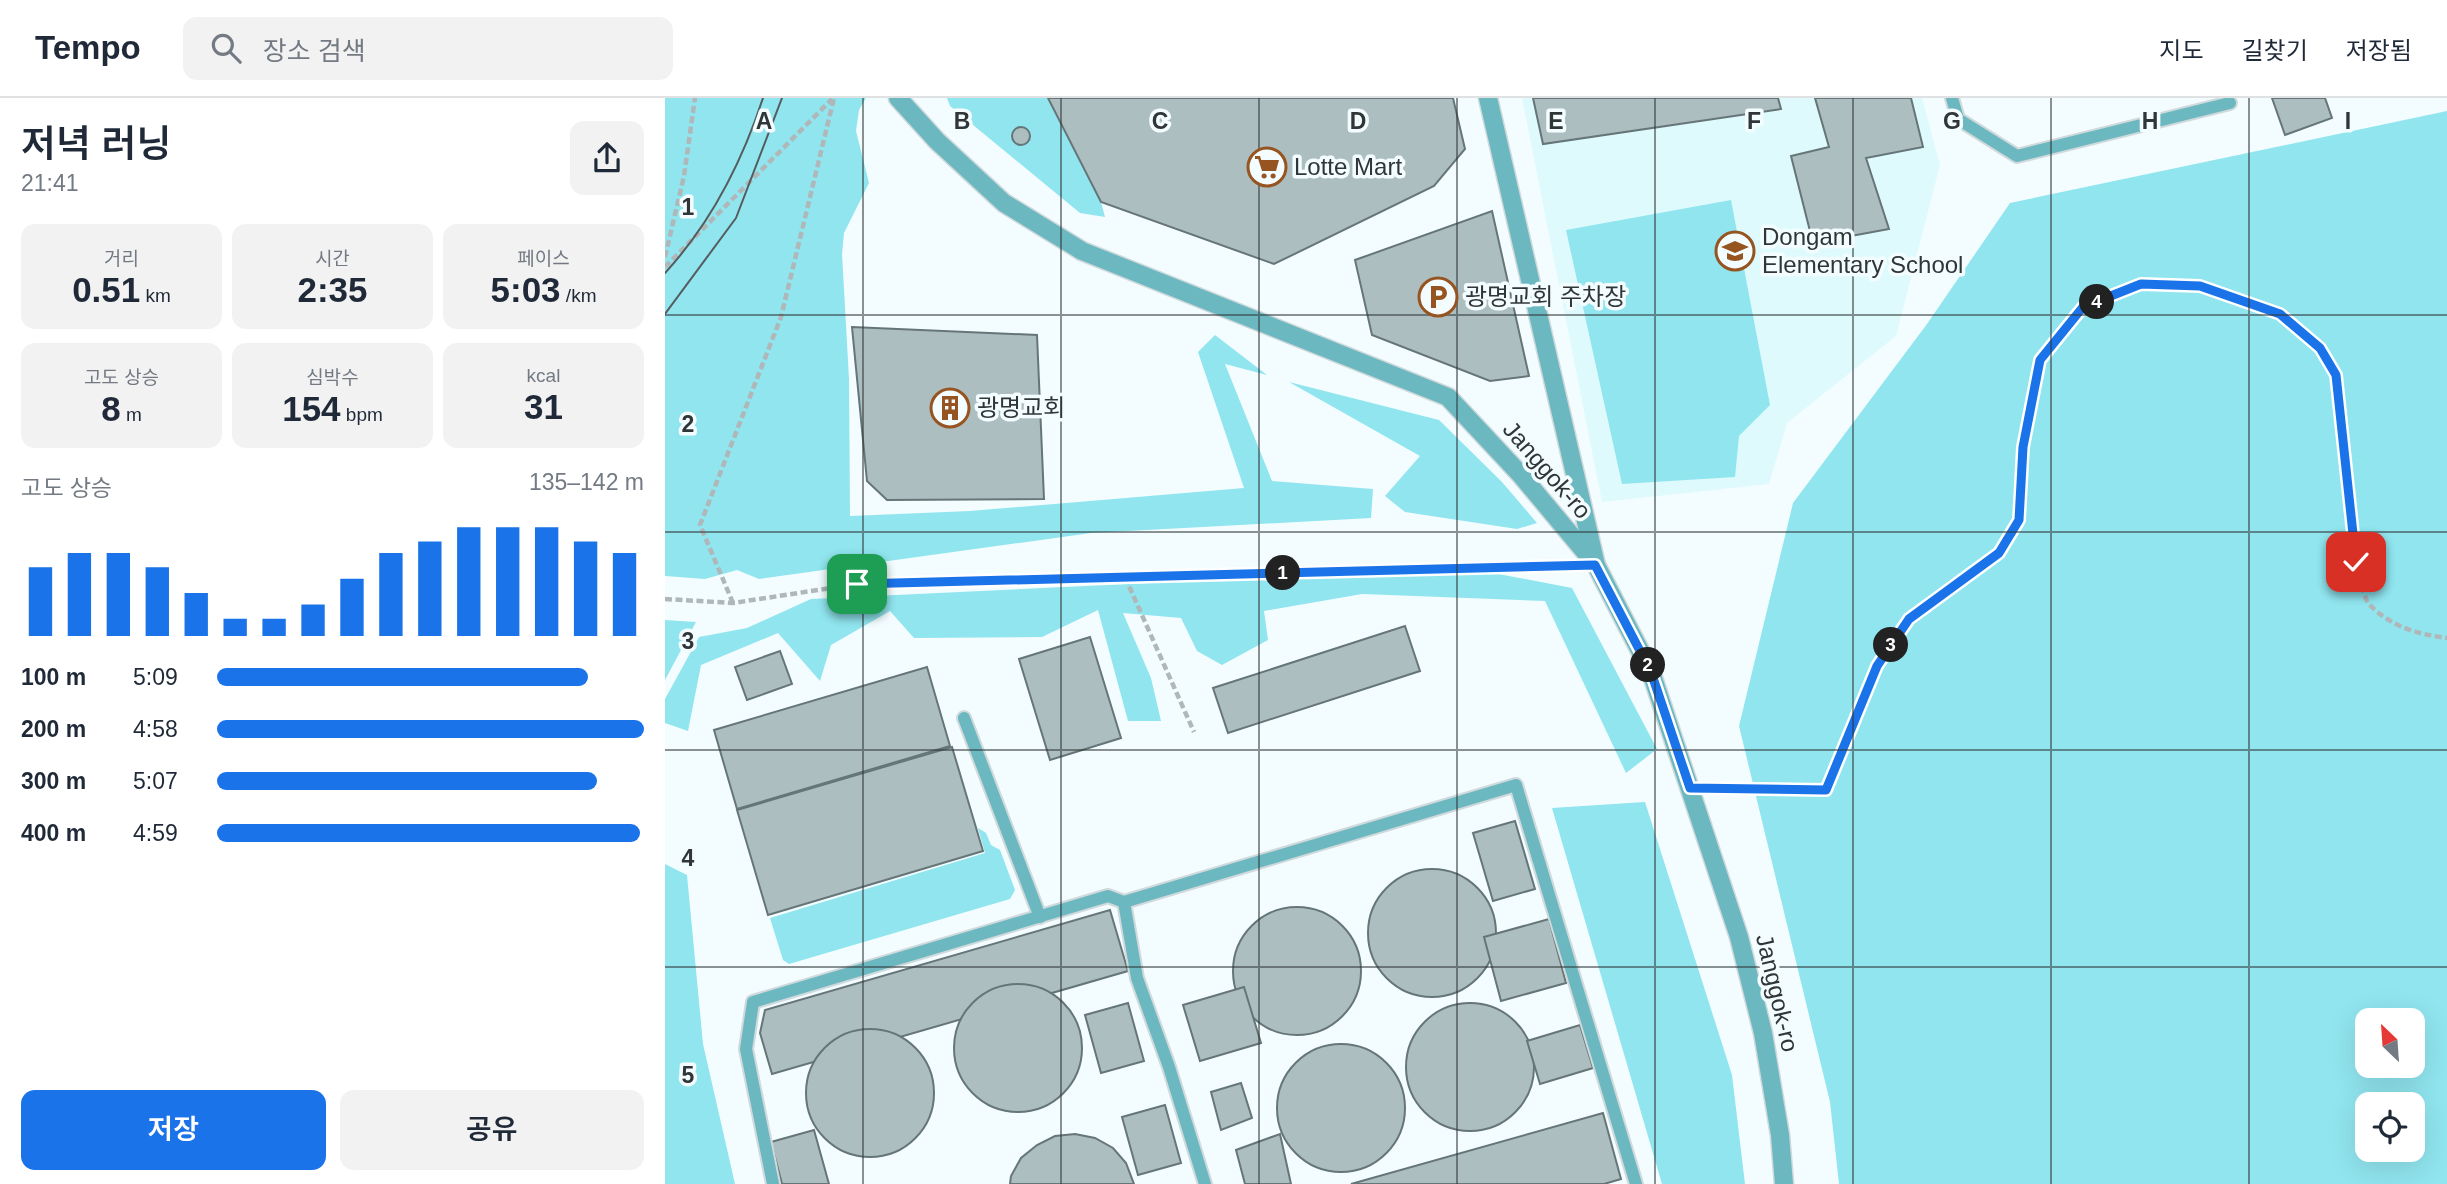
<!DOCTYPE html>
<html lang="ko">
<head>
<meta charset="utf-8">
<style>
  body { margin:0; font-family:Helvetica,"Noto Sans KR",sans-serif; background:#f2f2f3; color:#1f2937; height:100vh; display:flex; flex-direction:column; font-size:26px; white-space:nowrap }
  * { box-sizing:border-box; margin:0 }
  p { font-size:23px; color:#747a83 }
  .icon { flex:none; width:38px; height:38px; fill:none; stroke:currentColor; stroke-width:2; stroke-linecap:round; stroke-linejoin:round }
  .map { position:relative; flex:1; overflow:hidden }
  .details { display:flex; flex-direction:column; background:#fff; width:665px }
  .details>* { flex:none }
  .needle { width:46px; rotate:335deg }
  .tools { position:absolute; left:1690px; top:910px; display:grid; gap:14px }
  .tools a { display:grid; place-items:center; width:70px; height:70px; border-radius:14px; background:#fff; box-shadow:0 7px 28px #0002; font-size:35px }
  .pin { position:absolute; display:grid; place-items:center; width:60px; height:60px; color:#fff; margin:-30px; border-radius:14px; box-shadow:0 4px 10px #0006 }
  .km { position:absolute; width:35px; height:35px; margin:-18px; border-radius:50%; background:#222; color:#fff; font-size:19px; line-height:35px; text-align:center }
  .round { display:grid; place-items:center; flex:none; width:74px; height:74px; border-radius:14px; background:#f2f2f3 }
  .summary { display:flex; align-items:center; justify-content:space-between; height:119px; padding:0 21px }
  h1 { font-size:38px; font-weight:600; line-height:52px }
  .metrics { display:grid; grid-template-columns:repeat(3,1fr); gap:10px; height:119px; padding:7px 21px }
  .metrics div { display:grid; align-content:center; border-radius:14px; background:#f2f2f3; text-align:center }
  .metrics b { font-size:35px; font-weight:600 }
  .metrics small { font-size:19px; font-weight:400 }
  .metrics p { font-size:19px }
  .chart { height:196px; padding:14px 21px }
  .chart p { display:flex; justify-content:space-between }
  .chart svg { width:100%; height:126px; margin-top:7px; stroke:#1a73e8; stroke-width:6 }
  .cta { display:flex; gap:14px; margin-top:auto; padding:14px 21px }
  .cta a { flex:1; height:80px; border-radius:14px; background:#1a73e8; color:#fff; font-size:28px; font-weight:600; line-height:80px; text-align:center }
  .cta a+a { background:#f2f2f3; color:#1f2937 }
  ul { padding:0 21px; list-style:none; font-size:23px }
  li { display:grid; grid-template-columns:112px 84px 1fr; align-items:center; height:52px }
  li i { height:18px; border-radius:9px; background:#1a73e8 }
  header { display:flex; align-items:center; gap:42px; box-sizing:border-box; height:98px; padding:0 35px; background:#fff; border-bottom:2px solid #e0e1e3 }
  header strong { font-size:33px }
  nav { display:flex; gap:38px; margin-inline-start:auto; font-size:24px }
  .search { width:490px; height:63px; background:#f2f2f3; display:flex; align-items:center; gap:18px; box-sizing:border-box; padding:0 24px; border-radius:14px; color:#747a83; font-size:26px }
  main { display:flex; flex:1; min-height:0 }
  .map>svg:first-child { display:block }
  .built { fill:#defafd }
  .green { fill:#90e5ef; fill-rule:evenodd }
  .building { fill:#adbec0; stroke:#667678; stroke-width:2 }
  .lines { fill:none; stroke-linecap:round; stroke-linejoin:round }
  .service-casing { stroke:#d0d9db; stroke-width:16 }
  .minor-casing { stroke:#d0d9db; stroke-width:21 }
  .tertiary-casing { stroke:#d0d9db; stroke-width:21 }
  .path { stroke:#afb7b9; stroke-width:4.5; stroke-dasharray:7 3.5; stroke-linecap:butt }
  .service { stroke:#6cb8c1; stroke-width:12 }
  .minor { stroke:#6cb8c1; stroke-width:18 }
  .tertiary { stroke:#6cb8c1; stroke-width:18 }
  .tram { stroke:#555c5d; stroke-width:2 }
  .route-casing { stroke:#fff; stroke-width:14 }
  .route { stroke:#1a73e8; stroke-width:9 }
  .grid { fill:none; stroke:#303637; stroke-width:2; stroke-opacity:0.55 }
  .labels { text-anchor:middle; stroke-width:7; stroke-linejoin:round; paint-order:stroke }
  .poi-label { font-size:24px; fill:#303637; stroke:#f3fdff; text-anchor:start }
  .street-label { font-size:24px; fill:#303637; stroke:#f3fdff }
  .grid-label { font-size:23px; text-anchor:middle; font-weight:bold; fill:#303637; stroke:#f3fdff; stroke-width:7; stroke-linejoin:round; paint-order:stroke }
</style>
</head>
<body>
<header>
<strong>Tempo</strong>
<div class="search"><svg class="icon" aria-label="search" viewBox="0 0 24 24"><circle cx="10" cy="10" r="6"/><path d="M15 15l6 6"/></svg>장소 검색</div>
<nav><a>지도</a><a>길찾기</a><a>저장됨</a></nav>
</header>
<main>
<section class="details">
<div class="summary"><div><h1>저녁 러닝</h1><p>21:41</p></div><a class="round"><svg class="icon" aria-label="share" viewBox="0 0 24 24"><path d="M12 15V3M7 8l5-5 5 5M5 13v7h14v-7"/></svg></a></div>
<div class="metrics">
<div><p>거리</p><b>0.51<small> km</small></b></div>
<div><p>시간</p><b>2:35</b></div>
<div><p>페이스</p><b>5:03<small> /km</small></b></div>
</div>
<div class="metrics">
<div><p>고도 상승</p><b>8<small> m</small></b></div>
<div><p>심박수</p><b>154<small> bpm</small></b></div>
<div><p>kcal</p><b>31</b></div>
</div>
<div class="chart"><p><span>고도 상승</span>135–142 m</p>
<svg viewBox="0 0 160 44" preserveAspectRatio="none"><path d="M5 44V20M15 44V15M25 44V15M35 44V20M45 44V29M55 44V38M65 44V38M75 44V33M85 44V24M95 44V15M105 44V11M115 44V6M125 44V6M135 44V6M145 44V11M155 44V15"/></svg>
</div>
<ul>
<li><b>100 m</b>5:09<i style="width:87%"></i></li>
<li><b>200 m</b>4:58<i style="width:100%"></i></li>
<li><b>300 m</b>5:07<i style="width:89%"></i></li>
<li><b>400 m</b>4:59<i style="width:99%"></i></li>
</ul>
<div class="cta"><a>저장</a><a>공유</a></div>
</section>
<div class="map">
<svg width="1782" height="1086" viewBox="0 0 1782 1086">
  <rect width="100%" height="100%" fill="#f3fdff"/>
  <path class="built" d="M857,0H1257L1275,67L1231,238L1122,325L1104,386L937,404Z"/>
  <g class="green">
    <path d="M0,0H201L194,12L191,33L204,85L179,135L177,156L184,281L185,418L305,413L579,390L533,254L550,237L602,277L560,266L607,383L708,391L706,420L426,435L94,481L72,472L40,481L0,478Z"/>
    <path d="M282,0H383L436,104L440,119L415,115L285,8Z"/>
    <path d="M1782,13V1086H1174L1165,1004L1074,628L1128,405L1262,226L1345,105ZM1703,922H1748V968H1703ZM1703,1006H1748V1052H1703Z"/>
    <path d="M1066,102L1105,307L1074,338L1070,379L957,386L901,132Z"/>
    <path d="M624,284L774,322L837,384L872,425L852,431L740,414L720,398L755,358Z"/>
    <path d="M802,470L907,490L992,651L961,675L880,503L697,496L599,513L603,542L557,567L532,553L516,520L458,515L486,580L496,623H463L433,512L377,539L249,540L225,513L166,547L155,583L113,535L36,567L23,633L0,625V601L34,539L82,530L146,501Z"/>
    <path d="M0,522L31,524L0,582Z"/>
    <path d="M980,704L1067,977L1080,1086H997L887,710Z"/>
    <path d="M313,730L321,735L326,747L335,752L350,792L345,801L124,866L118,862L105,820L320,755Z"/>
    <path d="M0,766L22,777L38,946L70,1086H0Z"/>
  </g>
  <g class="building">
    <path d="M383,0H788L800,51L769,88L609,166L436,104Z"/>
    <path d="M868,0H1113L1116,11L878,46Z"/>
    <path d="M1150,0H1246L1258,49L1201,60L1224,131L1148,145L1126,58L1164,49Z"/>
    <path d="M1607,0H1660L1667,20L1620,37Z"/>
    <circle cx="356" cy="38" r="9"/>
    <path d="M827,113L864,278L825,283L707,237L690,162Z"/>
    <path d="M187,229L372,237L379,401L222,402L202,383Z"/>
    <path d="M740,528L755,573L563,635L548,590Z"/>
    <path d="M425,539L456,640L385,662L354,561Z"/>
    <path d="M115,553L127,586L82,602L70,569Z"/>
    <path d="M262,569L285,648L72,711L49,632Z"/>
    <path d="M287,649L318,753L103,817L72,712Z"/>
    <path d="M850,723L870,791L828,803L808,735Z"/>
    <circle cx="767" cy="835" r="64"/>
    <circle cx="632" cy="873" r="64"/>
    <path d="M445,812L463,873L107,976L95,935L100,912Z"/>
    <path d="M884,821L901,885L836,903L819,839Z"/>
    <circle cx="353" cy="950" r="64"/>
    <path d="M579,889L596,945L535,963L518,907Z"/>
    <path d="M463,905L479,963L436,975L420,917Z"/>
    <circle cx="805" cy="969" r="64"/>
    <path d="M915,927L928,970L875,986L862,943Z"/>
    <circle cx="205" cy="995" r="64"/>
    <circle cx="676" cy="1010" r="64"/>
    <path d="M576,985L587,1020L556,1032L546,994Z"/>
    <path d="M500,1007L516,1065L473,1077L457,1019Z"/>
    <path d="M938,1015L956,1081L939,1086H686Z"/>
    <path d="M149,1032L164,1086H117L106,1044Z"/>
    <path d="M410,1036L430,1040L448,1050L461,1065L469,1086H345L346,1078L356,1060L372,1047L390,1038Z"/>
    <path d="M615,1036L626,1086H580L571,1052Z"/>
  </g>
  <g class="lines">
    <defs>
      <g id="service">
        <path d="M1287,0L1293,21L1352,58L1565,5"/>
        <path d="M299,620L375,819"/>
        <path d="M108,1086L81,951L88,904L443,798L459,804"/>
        <path d="M540,1086L504,969L472,880L459,804L851,687L971,1086"/>
      </g>
      <path id="minor" d="M823,0L931,467"/>
      <path id="tertiary" d="M233,0L272,43L339,105L417,153L783,299L855,376L931,467L986,574L1074,839L1098,935L1115,1037L1119,1086"/>
    </defs>
    <use href="#service" class="service-casing"/>
    <use href="#minor" class="minor-casing"/>
    <use href="#tertiary" class="tertiary-casing"/>
    <g class="path">
      <path d="M0,159L19,78L30,0"/>
      <path d="M0,169L167,1"/>
      <path d="M460,479L529,634"/>
      <path d="M0,501L68,505L192,486L904,467"/>
      <path d="M68,505L35,427L116,219L169,0"/>
      <path d="M1048,690L1161,692L1212,568L1244,521L1334,455L1354,422L1358,349L1375,262L1418,209L1476,186L1535,188L1615,216L1655,250L1671,277C1675,312 1688,488 1704,506C1726,529 1752,536 1782,540"/>
    </g>
    <use href="#service" class="service"/>
    <use href="#minor" class="minor"/>
    <use href="#tertiary" class="tertiary"/>
    <g class="tram">
      <path d="M0,175C46,125 77,64 98,0"/>
      <path d="M0,216L71,120L117,0"/>
    </g>
  </g>
  <g class="lines">
    <defs>
      <path id="route" d="M192,486L930,467L986,574L1025,690L1161,692L1212,568L1244,521L1334,455L1354,422L1358,349L1375,262L1418,209L1476,186L1535,188L1615,216L1655,250L1671,277L1691,464"/>
    </defs>
    <use href="#route" class="route-casing"/>
    <use href="#route" class="route"/>
  </g>
  <path class="grid" d="M198,0V1086M396,0V1086M594,0V1086M792,0V1086M990,0V1086M1188,0V1086M1386,0V1086M1584,0V1086M0,217H1782M0,434H1782M0,652H1782M0,869H1782"/>
  <defs>
    <symbol id="supermarket-ring" viewBox="-11 -11 22 22"><circle r="9.5" fill="#f3fdff" stroke="#965421" stroke-width="1.5"/><path d="M-6-5.5h2.5l.6 2H6L4.5 2H-2.5L-4.4-4H-6ZM-1.5 3.2a1.3 1.3 0 1 0 .1 0ZM3 3.2a1.3 1.3 0 1 0 .1 0Z" fill="#965421"/></symbol>
    <symbol id="school-ring" viewBox="-11 -11 22 22"><circle r="9.5" fill="#f3fdff" stroke="#965421" stroke-width="1.5"/><path d="M0-5L7-2L0 1L-7-2ZM-4 1L0 2.5L4 1V4Q0 6-4 4Z" fill="#965421"/></symbol>
    <symbol id="parking-ring" viewBox="-11 -11 22 22"><circle r="9.5" fill="#f3fdff" stroke="#965421" stroke-width="1.5"/><path d="M-3.5-5.5H1a3.5 3.5 0 0 1 0 7H-1V5.5H-3.5ZM-1-3.4V-.6H.8a1.4 1.4 0 0 0 0-2.8Z" fill="#965421"/></symbol>
    <symbol id="building-ring" viewBox="-11 -11 22 22"><circle r="9.5" fill="#f3fdff" stroke="#965421" stroke-width="1.5"/><path d="M-4-6H4V6H1V3H-1V6H-4ZM-2.5-4.3h1.7v1.8h-1.7ZM.8-4.3h1.7v1.8H.8ZM-2.5-1h1.7V.8h-1.7ZM.8-1h1.7V.8H.8Z" fill="#965421"/></symbol>
  </defs>
  <g fill-rule="evenodd">
    <use href="#supermarket-ring" x="580" y="47" width="44" height="44"/>
    <use href="#school-ring" x="1048" y="131" width="44" height="44"/>
    <use href="#parking-ring" x="751" y="177" width="44" height="44"/>
    <use href="#building-ring" x="263" y="288" width="44" height="44"/>
  </g>
  <g class="labels">
    <g class="poi-label">
      <text x="629" y="77">Lotte Mart</text>
      <text x="1097" y="147">Dongam<tspan x="1097" dy="28">Elementary School</tspan></text>
      <text x="800" y="207">광명교회 주차장</text>
      <text x="312" y="318">광명교회</text>
    </g>
    <g class="street-label">
      <text transform="translate(882 372) rotate(49)" y="8">Janggok-ro</text>
      <text transform="translate(1112 895) rotate(77)" y="8">Janggok-ro</text>
    </g>
  </g>
  <g class="grid-label">
    <text x="99" y="31">A</text>
    <text x="297" y="31">B</text>
    <text x="495" y="31">C</text>
    <text x="693" y="31">D</text>
    <text x="891" y="31">E</text>
    <text x="1089" y="31">F</text>
    <text x="1287" y="31">G</text>
    <text x="1485" y="31">H</text>
    <text x="1683" y="31">I</text>
    <text x="23" y="117">1</text>
    <text x="23" y="334">2</text>
    <text x="23" y="551">3</text>
    <text x="23" y="768">4</text>
    <text x="23" y="985">5</text>
  </g>
</svg>
<div class="tools">
<a><svg class="needle" viewBox="-14 -14 28 28"><path d="M0-13l5 13h-10z" fill="#e53935"/><path d="M0 13l5-13h-10z" fill="#747a83"/></svg></a>
<a><svg class="icon" aria-label="locate" viewBox="0 0 24 24"><circle cx="12" cy="12" r="6"/><path d="M12 2v4M12 18v4M2 12h4M18 12h4"/></svg></a>
</div>
<div class="pin" style="left:192px;top:486px;background:#1e9e55"><svg class="icon" aria-label="arrive" viewBox="0 0 24 24"><path d="M6 21V4h12l-3 4 3 4H6"/></svg></div>
<div class="pin" style="left:1691px;top:464px;background:#d93025"><svg class="icon" aria-label="check" viewBox="0 0 24 24"><path d="M5 12l5 5 9-10"/></svg></div>
<b class="km" style="left:618px;top:475px">1</b>
<b class="km" style="left:983px;top:567px">2</b>
<b class="km" style="left:1226px;top:547px">3</b>
<b class="km" style="left:1432px;top:204px">4</b>
</div>
</main>
</body>
</html>
